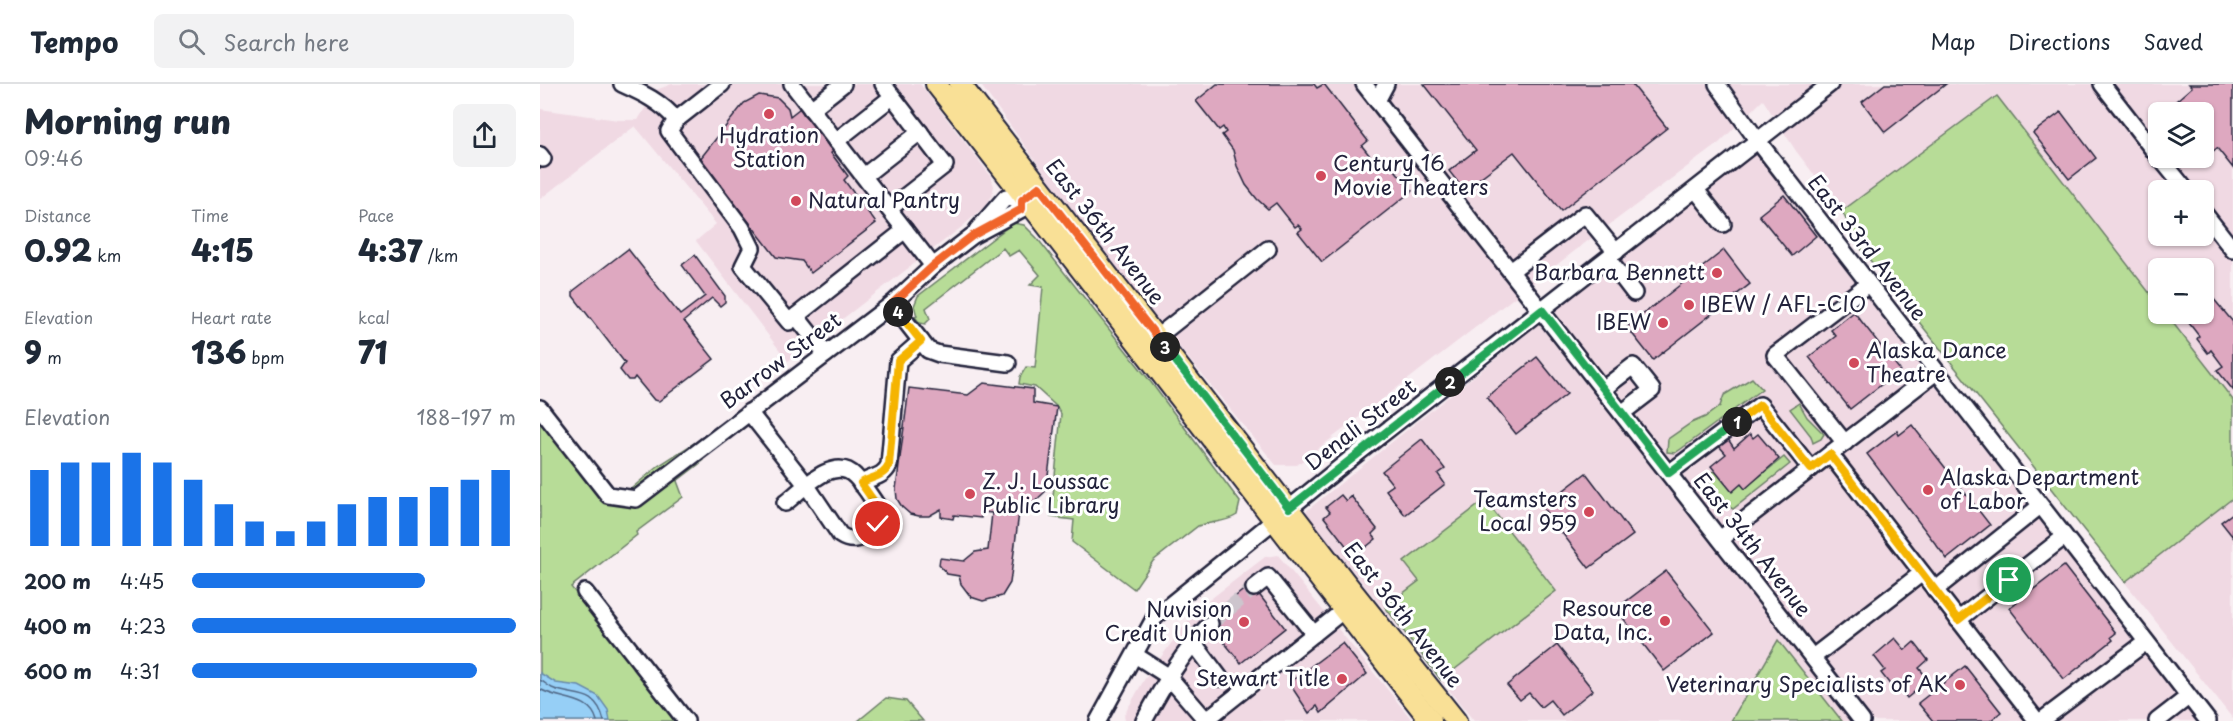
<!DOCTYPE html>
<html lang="en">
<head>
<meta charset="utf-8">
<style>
  body { margin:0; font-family:"Playpen Sans",sans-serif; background:#f2f2f3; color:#1f2937; height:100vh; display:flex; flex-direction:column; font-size:22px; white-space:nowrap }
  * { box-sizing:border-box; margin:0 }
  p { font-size:20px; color:#747a83 }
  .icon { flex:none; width:33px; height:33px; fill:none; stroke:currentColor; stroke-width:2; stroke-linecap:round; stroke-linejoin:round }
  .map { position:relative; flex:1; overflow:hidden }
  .side { display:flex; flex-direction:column; background:#fff; width:540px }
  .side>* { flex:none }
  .controls { position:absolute; left:1608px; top:18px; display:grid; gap:12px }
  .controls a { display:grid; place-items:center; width:66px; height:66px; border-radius:9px; background:#fff; box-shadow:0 2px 4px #0004; font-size:30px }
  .pin { position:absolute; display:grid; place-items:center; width:51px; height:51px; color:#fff; margin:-26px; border:3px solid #fff; border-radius:50%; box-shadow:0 2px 6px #0007 }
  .km { position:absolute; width:30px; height:30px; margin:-15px; border-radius:50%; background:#222; color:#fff; font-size:16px; line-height:30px; text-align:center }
  .round { display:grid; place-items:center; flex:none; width:63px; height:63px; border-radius:9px; background:#f2f2f3 }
  .headline { display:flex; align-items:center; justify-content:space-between; height:102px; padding:0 24px }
  h1 { font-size:33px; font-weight:800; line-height:45px }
  .figures { display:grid; grid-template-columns:repeat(3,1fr); gap:9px; height:102px; padding:6px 24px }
  .figures div { display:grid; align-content:center }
  .figures b { font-size:30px; font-weight:800 }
  .figures small { font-size:16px; font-weight:400 }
  .figures p { font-size:16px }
  .chart { height:168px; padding:12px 24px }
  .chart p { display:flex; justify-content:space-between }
  .chart svg { width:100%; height:108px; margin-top:6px; stroke:#1a73e8; stroke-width:6 }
  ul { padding:0 24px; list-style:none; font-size:20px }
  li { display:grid; grid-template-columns:96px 72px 1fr; align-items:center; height:45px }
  li i { height:15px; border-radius:8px; background:#1a73e8 }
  header { display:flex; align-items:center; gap:36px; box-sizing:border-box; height:84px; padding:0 30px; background:#fff; border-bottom:2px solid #e0e1e3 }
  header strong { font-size:28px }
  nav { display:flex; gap:33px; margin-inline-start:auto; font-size:21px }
  .search { width:420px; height:54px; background:#f2f2f3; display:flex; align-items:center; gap:15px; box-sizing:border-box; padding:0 21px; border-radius:9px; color:#747a83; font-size:22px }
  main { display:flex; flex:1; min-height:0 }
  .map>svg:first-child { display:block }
  .built { fill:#f0d9e3; fill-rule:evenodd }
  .green { fill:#b7dc97; stroke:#6c7f69; stroke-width:1.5 }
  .water { fill:#96cff6; stroke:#688aab; stroke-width:1.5 }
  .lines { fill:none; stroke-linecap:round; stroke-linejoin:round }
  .shore { stroke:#506786; stroke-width:1.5 }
  .building { fill:#dea8c0; stroke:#22223b; stroke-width:1.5 }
  .minor-tunnel { stroke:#cdc5cd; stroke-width:15; stroke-dasharray:15 8; stroke-linecap:butt }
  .minor-casing { stroke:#22223b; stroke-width:20 }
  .major-casing { stroke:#22223b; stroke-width:24 }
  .minor { stroke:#fff; stroke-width:15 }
  .major { stroke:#f9e096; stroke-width:20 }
  .split-1-casing { stroke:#fff; stroke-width:12 }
  .split-2-casing { stroke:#fff; stroke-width:12 }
  .split-3-casing { stroke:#fff; stroke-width:12 }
  .split-4-casing { stroke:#fff; stroke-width:12 }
  .split-5-casing { stroke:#fff; stroke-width:12 }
  .split-1 { stroke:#f5b400; stroke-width:8 }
  .split-2 { stroke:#22a559; stroke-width:8 }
  .split-3 { stroke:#22a559; stroke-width:8 }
  .split-4 { stroke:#f0652b; stroke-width:8 }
  .split-5 { stroke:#f5b400; stroke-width:8 }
  .poi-dot { fill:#d1495b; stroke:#fff; stroke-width:2 }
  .labels { text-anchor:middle; stroke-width:6; stroke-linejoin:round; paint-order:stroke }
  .poi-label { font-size:21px; fill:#22223b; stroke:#fff; text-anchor:end }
  .street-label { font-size:21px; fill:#22223b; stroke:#fff }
</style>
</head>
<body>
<header>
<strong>Tempo</strong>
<div class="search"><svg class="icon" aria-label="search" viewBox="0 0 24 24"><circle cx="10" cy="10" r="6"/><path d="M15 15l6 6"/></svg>Search here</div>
<nav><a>Map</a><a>Directions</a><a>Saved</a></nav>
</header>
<main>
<section class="side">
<div class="headline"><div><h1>Morning run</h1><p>09:46</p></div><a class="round"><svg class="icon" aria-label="share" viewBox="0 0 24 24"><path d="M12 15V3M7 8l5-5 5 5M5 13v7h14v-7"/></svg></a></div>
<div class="figures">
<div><p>Distance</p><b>0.92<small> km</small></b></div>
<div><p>Time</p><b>4:15</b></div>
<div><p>Pace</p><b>4:37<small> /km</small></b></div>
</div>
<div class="figures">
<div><p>Elevation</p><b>9<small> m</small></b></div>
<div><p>Heart rate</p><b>136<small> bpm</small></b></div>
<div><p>kcal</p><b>71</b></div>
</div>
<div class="chart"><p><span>Elevation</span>188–197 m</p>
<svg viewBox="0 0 160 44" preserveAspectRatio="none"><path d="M5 44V13M15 44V10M25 44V10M35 44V6M45 44V10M55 44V17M65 44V27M75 44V34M85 44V38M95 44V34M105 44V27M115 44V24M125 44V24M135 44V20M145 44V17M155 44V13"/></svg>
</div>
<ul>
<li><b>200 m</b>4:45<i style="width:72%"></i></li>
<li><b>400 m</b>4:23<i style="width:100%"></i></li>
<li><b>600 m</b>4:31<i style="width:88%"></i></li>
</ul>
</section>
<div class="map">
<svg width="1693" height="637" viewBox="0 0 1693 637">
  <rect width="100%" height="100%" fill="#f8eef2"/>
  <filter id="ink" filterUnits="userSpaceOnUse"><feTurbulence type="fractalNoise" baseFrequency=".0167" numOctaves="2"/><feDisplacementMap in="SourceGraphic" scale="12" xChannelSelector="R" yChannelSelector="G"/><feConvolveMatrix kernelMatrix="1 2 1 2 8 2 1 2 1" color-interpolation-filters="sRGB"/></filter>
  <g filter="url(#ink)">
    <g class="built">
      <path d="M132,0H380L450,91L454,102L452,112L445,122L423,142L248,277L156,157L176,140L95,42L0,115V25L78,36H98L116,6Z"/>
      <path d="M440,0H1693V635L1318,161L1302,127L1256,67L1223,16L1179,59L1045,159L757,381H736L613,231L509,95ZM1618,28H1664V74H1618ZM1618,106H1664V152H1618ZM1618,184H1664V230H1618Z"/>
      <path d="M1214,67L1503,441L1660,637H934L765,428Z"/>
      <path d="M738,471L873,637H585L584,631L604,596L647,538L668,517L725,473Z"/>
    </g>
    <g class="green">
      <path d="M1457,12L1618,220V230H1626L1693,316V414L1585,498L1318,161L1302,127Z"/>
      <path d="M473,139L484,141L497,154L610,297L700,418L697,431C685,439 672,437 658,442L613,477L594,505L532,458L534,436L511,433L521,330L517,323L495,303L479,300L480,293L486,283L495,284L503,203L490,201L500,191L479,166L469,172L463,164L386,224L390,235L385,240L380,239L375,233L377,232L374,222L378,212Z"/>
      <path d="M1212,294L1222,305L1141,365L1135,369L1127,368L1128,355L1151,339L1165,333L1180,322L1184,311Z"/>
      <path d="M1259,319L1267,333L1284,350L1281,355L1273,359L1271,352L1250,325Z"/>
      <path d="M0,327L79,415L118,382L154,359L163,377L137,397L143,413L96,448L97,451L31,503L135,637H0Z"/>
      <path d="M1244,373L1250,380L1193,425C1176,416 1167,408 1171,388L1175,387L1192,407L1201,400L1205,404Z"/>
      <path d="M945,416L1016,507L901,596L845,523L879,497L864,478Z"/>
      <path d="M1238,556L1302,637H1191Z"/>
      <path d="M346,614L366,617L383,637H318Z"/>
    </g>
    <path class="water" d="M0,589L16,599L39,602L58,612L68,626L70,637H0Z"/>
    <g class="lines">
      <g class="shore">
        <path d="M0,596C4,598 8,602 12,604C34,614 56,603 64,637"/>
        <path d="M0,605C19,617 50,611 57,637"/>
      </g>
    </g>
    <g class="building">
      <path d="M677,0H774L777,4L784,0L828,57L822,62L839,83L847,76L872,107L782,178L758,148L762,145L758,141L755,143L736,119L728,125L717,115L706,101L697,82L693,66L682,51L686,48L683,43L679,46L656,17Z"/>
      <path d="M884,0H1092L1127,44L1021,127L974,68L924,106L909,87L936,66Z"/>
      <path d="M1345,0H1406L1345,48L1322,18Z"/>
      <path d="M1649,0H1693V84L1677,64L1667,72L1664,67V28H1633L1629,23L1652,3Z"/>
      <path d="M219,11L238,14L248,24L250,32L264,21L297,64L291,69L308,92L304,96L336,139L271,189L262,177L236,173L160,75L204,19Z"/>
      <path d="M1521,28L1556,74L1529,95L1493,49Z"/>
      <path d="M1244,111L1276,152L1252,172L1219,131Z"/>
      <path d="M88,165L140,231L165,212L142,181L155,171L185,212V218L180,222L172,214L144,237L174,275L119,317L114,316L95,293L93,296H88L80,286L85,279L33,212V207Z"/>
      <path d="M1184,166L1210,200L1113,276L1087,243Z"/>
      <path d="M1667,207L1693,238V306L1677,286L1683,282L1671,266L1668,269L1657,255L1659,252L1642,230H1664V209Z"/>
      <path d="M1314,228L1360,286L1310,325L1269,273L1296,252L1291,246Z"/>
      <path d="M997,273L1027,310L976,350L947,313Z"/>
      <path d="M444,299L493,305V319L517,323L506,407L493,419L480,421L470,499L462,512L443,517L431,513L421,500L419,492L407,490L399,481L400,474L424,477L435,468L448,466L452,429L442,428L441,434L414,431L413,435L401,433V425L389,432H379L370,430L362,423L357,415L356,405L369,304L428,311Z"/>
      <path d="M1372,341L1450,441L1407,475L1327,370L1357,347L1359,351Z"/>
      <path d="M1210,350L1213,354L1218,350L1239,375L1205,405L1201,400L1192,408L1171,382L1186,370L1179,362L1188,355L1194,364Z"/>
      <path d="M882,355L905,385L898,390L905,400L865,431L846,406L853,401L842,387Z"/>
      <path d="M1046,389L1093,451L1049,484L1002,423Z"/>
      <path d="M801,411L806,417L811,412L837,445L832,450L836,455L821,467L817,463L811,468L784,433L790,428L786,423Z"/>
      <path d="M1693,429V453L1681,438Z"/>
      <path d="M1524,482L1576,549L1571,553L1573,556L1524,595L1469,524Z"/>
      <path d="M1126,487L1174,548L1124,587L1076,525Z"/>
      <path d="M711,500L745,544L701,579L666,536Z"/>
      <path d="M1355,554L1365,566L1374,558L1388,576L1379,584L1389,596L1367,614L1356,600L1352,603L1341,589L1345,586L1334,572Z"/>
      <path d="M802,559L827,590L781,629L777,622L769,629L749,599Z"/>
      <path d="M1017,561L1053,606L1022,631L1010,616L1001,623L989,609L980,616L967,601Z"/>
      <path d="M1425,582L1461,628L1450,637H1393L1378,619Z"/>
    </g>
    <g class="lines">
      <path class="minor-tunnel" d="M670,540L714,504"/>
      <defs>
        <g id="minor">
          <path d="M82,0C102,9 122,18 136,36L129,47L202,144L212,164L203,182L249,238L256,232L286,270"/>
          <path d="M252,0L393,182"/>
          <path d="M343,0L405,81L349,125"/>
          <path d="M824,0L1322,637"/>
          <path d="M1177,0L1218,57L1668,637"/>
          <path d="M1562,0L1618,72"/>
          <path d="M837,17L846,0"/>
          <path d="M271,25L303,0"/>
          <path d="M136,36L182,0"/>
          <path d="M296,57L352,13"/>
          <path d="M0,71L3,75"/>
          <path d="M1620,74L1646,106"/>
          <path d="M324,92L380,48"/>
          <path d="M1156,106L1183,140"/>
          <path d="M1664,129L1693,166"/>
          <path d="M437,146L466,113L482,116L490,110"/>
          <path d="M1068,175L1094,209"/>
          <path d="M971,187L1045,130L1076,168"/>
          <path d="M352,220L388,266L399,270L468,279"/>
          <path d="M256,232L365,146"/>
          <path d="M617,253L728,165"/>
          <path d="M1063,305L1093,282L1112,306L1082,329"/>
          <path d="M0,324L68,411L96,415L352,220L393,182L432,152L482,125V116"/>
          <path d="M209,328L267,402L300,451C319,464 339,445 340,426C332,415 325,402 315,392C294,370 262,406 245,419"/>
          <path d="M1305,359L1235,271L1328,200"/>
          <path d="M1290,370L1497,637"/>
          <path d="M1129,389L1220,321L1271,385"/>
          <path d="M321,400C331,392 343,394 349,381L358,277L381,257"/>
          <path d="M1180,455L1396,288"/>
          <path d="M714,504L728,493L774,550"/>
          <path d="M1395,506L1500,422"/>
          <path d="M45,508L146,637"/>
          <path d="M1418,536L1524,453"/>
          <path d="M653,558L680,594"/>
          <path d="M595,571L628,592L666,636L664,637"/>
          <path d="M1273,573L1382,489"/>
          <path d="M666,636L804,526"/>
          <path d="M558,637L615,533L809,376L1290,0"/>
          <path d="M604,637C623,602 642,569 670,540"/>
          <path d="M1501,637L1606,558"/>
          <path d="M1617,637L1648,613"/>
        </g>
        <g id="major">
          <path d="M396,0C563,211 724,426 891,637"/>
          <path d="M420,0L806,499L916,637"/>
        </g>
      </defs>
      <use href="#minor" class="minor-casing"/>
      <use href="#major" class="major-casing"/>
      <use href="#minor" class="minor"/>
      <use href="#major" class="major"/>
    </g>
  </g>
  <g class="lines" filter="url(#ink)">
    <defs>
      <path id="split-1" d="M1197,338L1220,321L1271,385L1290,370L1418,536L1469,496"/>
      <path id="split-2" d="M910,298L1002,226L1129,389L1197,338"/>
      <path id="split-3" d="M625,263L749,424L910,298"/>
      <path id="split-4" d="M358,228L352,220L393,182L432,152L482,125V116L499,103L625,263"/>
      <path id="split-5" d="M338,440L340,426L321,399C332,392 343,394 349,381L358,277L381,257L358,228"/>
    </defs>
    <use href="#split-1" class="split-1-casing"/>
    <use href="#split-2" class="split-2-casing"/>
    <use href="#split-3" class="split-3-casing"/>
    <use href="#split-4" class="split-4-casing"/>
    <use href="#split-5" class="split-5-casing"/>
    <use href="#split-1" class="split-1"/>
    <use href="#split-2" class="split-2"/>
    <use href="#split-3" class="split-3"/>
    <use href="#split-4" class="split-4"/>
    <use href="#split-5" class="split-5"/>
  </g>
  <g class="poi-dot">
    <circle cx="229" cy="30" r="6"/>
    <circle cx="781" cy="92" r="6"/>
    <circle cx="256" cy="117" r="6"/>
    <circle cx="1177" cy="189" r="6"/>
    <circle cx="1149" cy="221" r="6"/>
    <circle cx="1123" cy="239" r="6"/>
    <circle cx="1314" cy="279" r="6"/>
    <circle cx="1388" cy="406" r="6"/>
    <circle cx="430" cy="410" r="6"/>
    <circle cx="1049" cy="428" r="6"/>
    <circle cx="1125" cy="537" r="6"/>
    <circle cx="704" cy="538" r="6"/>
    <circle cx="802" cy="595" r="6"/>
    <circle cx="1420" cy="601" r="6"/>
  </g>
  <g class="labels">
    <g class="poi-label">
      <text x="229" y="59" text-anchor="middle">Hydration<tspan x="229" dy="24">Station</tspan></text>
      <text x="793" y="87" text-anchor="start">Century 16<tspan x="793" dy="24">Movie Theaters</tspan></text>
      <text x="268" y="124" text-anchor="start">Natural Pantry</text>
      <text x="1165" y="196">Barbara Bennett</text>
      <text x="1161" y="228" text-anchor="start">IBEW / AFL-CIO</text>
      <text x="1111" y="246">IBEW</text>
      <text x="1326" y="274" text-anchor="start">Alaska Dance<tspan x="1326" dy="24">Theatre</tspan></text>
      <text x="1400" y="401" text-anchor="start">Alaska Department<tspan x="1400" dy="24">of Labor</tspan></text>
      <text x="442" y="405" text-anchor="start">Z. J. Loussac<tspan x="442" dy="24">Public Library</tspan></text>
      <text x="1037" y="423">Teamsters<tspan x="1037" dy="24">Local 959</tspan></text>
      <text x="1113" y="532">Resource<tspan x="1113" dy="24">Data, Inc.</tspan></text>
      <text x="692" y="533">Nuvision<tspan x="692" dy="24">Credit Union</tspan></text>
      <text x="790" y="602">Stewart Title</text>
      <text x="1408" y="608">Veterinary Specialists of AK</text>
    </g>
    <g class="street-label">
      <text transform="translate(565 148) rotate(52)" y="7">East 36th Avenue</text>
      <text transform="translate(1327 164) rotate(52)" y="7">East 33rd Avenue</text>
      <text transform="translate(241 277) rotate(-37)" y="7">Barrow Street</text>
      <text transform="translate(821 341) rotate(-38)" y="7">Denali Street</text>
      <text transform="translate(1212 461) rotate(52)" y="7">East 34th Avenue</text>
      <text transform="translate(863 531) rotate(52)" y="7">East 36th Avenue</text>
    </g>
  </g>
</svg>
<div class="controls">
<a><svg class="icon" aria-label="layers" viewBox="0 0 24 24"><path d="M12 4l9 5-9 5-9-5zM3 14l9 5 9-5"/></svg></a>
<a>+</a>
<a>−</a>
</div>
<div class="pin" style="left:1469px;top:496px;background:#1e9e55"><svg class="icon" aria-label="arrive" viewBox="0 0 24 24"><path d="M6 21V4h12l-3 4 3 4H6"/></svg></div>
<div class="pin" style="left:338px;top:440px;background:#d93025"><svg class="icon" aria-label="check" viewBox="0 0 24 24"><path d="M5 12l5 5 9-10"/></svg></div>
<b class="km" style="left:1197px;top:338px">1</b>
<b class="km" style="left:910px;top:298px">2</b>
<b class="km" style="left:625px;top:263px">3</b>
<b class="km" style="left:358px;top:228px">4</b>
</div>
</main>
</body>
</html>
